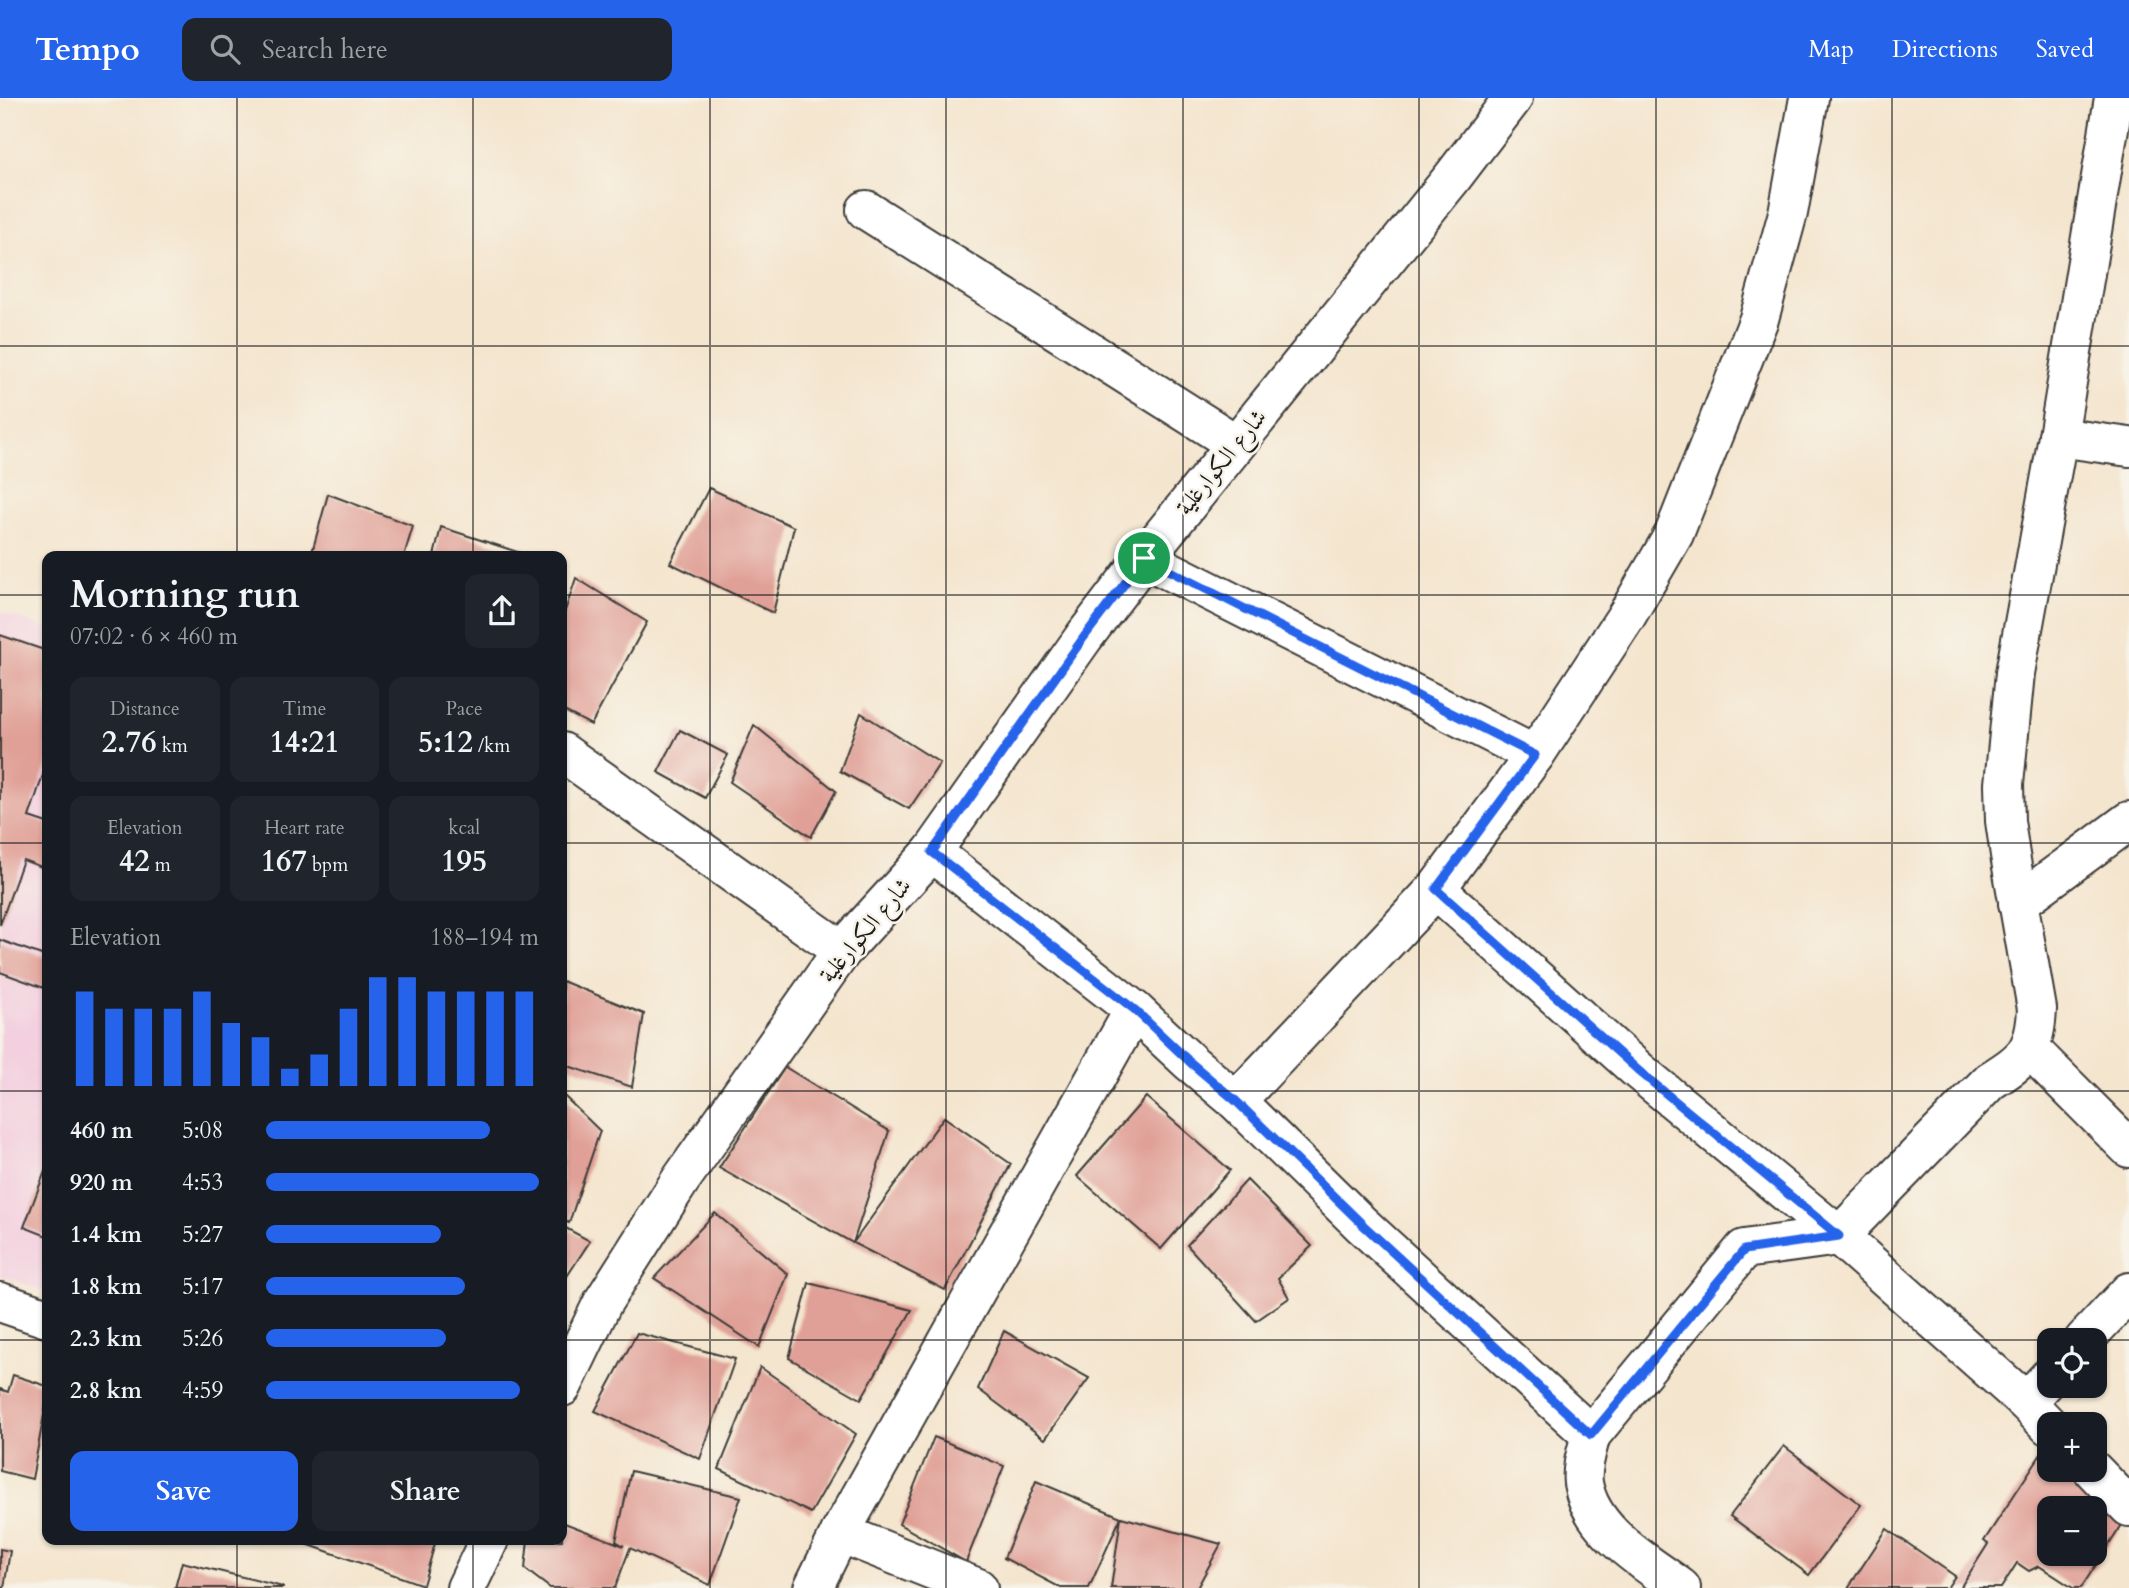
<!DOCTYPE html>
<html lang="en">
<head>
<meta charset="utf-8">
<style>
  body { margin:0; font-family:Cardo,Amiri,serif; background:#20242c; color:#f1f3f6; height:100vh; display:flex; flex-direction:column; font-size:26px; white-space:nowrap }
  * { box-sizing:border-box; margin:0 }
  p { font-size:23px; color:#9ea1a6 }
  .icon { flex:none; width:38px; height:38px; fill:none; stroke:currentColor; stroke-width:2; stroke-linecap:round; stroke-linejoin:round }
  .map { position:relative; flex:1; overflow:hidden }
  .drawer { position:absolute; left:42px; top:453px; width:525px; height:994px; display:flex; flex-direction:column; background:#171b24; border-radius:14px; box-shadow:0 2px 5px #0004 }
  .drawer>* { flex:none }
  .buttons { position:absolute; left:2037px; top:1230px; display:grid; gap:14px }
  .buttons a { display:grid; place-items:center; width:70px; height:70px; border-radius:14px; background:#171b24; box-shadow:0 2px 5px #0004; font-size:35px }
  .pin { position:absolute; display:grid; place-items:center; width:60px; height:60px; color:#fff; margin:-30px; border:4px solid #fff; border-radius:50%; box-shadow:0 2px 7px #0007 }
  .round { display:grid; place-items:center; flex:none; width:74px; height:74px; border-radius:14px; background:#20242c }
  .head { display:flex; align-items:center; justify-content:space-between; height:119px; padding:0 28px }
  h1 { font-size:38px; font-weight:700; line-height:52px }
  .stats { display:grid; grid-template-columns:repeat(3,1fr); gap:10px; height:119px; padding:7px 28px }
  .stats div { display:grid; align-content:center; border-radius:14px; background:#20242c; text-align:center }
  .stats b { font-size:30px; font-weight:700 }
  .stats small { font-size:19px; font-weight:400 }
  .stats p { font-size:19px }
  .chart { height:196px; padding:14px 28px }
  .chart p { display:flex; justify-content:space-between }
  .chart svg { width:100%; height:126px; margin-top:7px; stroke:#2563eb; stroke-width:6 }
  .action { display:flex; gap:14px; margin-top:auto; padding:14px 28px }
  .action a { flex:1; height:80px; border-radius:14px; background:#2563eb; color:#fff; font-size:28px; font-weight:700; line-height:80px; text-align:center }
  .action a+a { background:#20242c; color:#f1f3f6 }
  ul { padding:0 28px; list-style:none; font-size:23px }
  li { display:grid; grid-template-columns:112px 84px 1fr; align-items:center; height:52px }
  li i { height:18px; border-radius:9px; background:#2563eb }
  header { display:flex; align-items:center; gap:42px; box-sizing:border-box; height:98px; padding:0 35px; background:#2563eb; color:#fff }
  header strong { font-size:33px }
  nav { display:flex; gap:38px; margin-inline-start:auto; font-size:24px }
  .search { width:490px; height:63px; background:#20242c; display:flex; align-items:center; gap:18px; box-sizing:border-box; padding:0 24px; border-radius:14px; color:#9ea1a6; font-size:26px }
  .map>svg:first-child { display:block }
  .built { fill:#f3cfdf }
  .building { fill:#e0a097; fill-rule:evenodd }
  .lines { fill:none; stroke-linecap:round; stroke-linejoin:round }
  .minor-casing { stroke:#3c3a37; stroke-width:42 }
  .minor { stroke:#fff; stroke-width:38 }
  .route-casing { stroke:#fff; stroke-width:14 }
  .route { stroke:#2563eb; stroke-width:9 }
  .grid { fill:none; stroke:#1c1c1c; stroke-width:2; stroke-opacity:0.55 }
  .labels { text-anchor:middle; stroke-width:5; stroke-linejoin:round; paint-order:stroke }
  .street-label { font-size:24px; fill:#1c1c1c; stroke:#f7f3e8 }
</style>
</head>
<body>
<header>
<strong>Tempo</strong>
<div class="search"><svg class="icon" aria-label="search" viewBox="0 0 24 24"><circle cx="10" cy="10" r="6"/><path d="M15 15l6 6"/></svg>Search here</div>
<nav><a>Map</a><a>Directions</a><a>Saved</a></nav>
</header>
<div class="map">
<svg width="2129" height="1490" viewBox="0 0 2129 1490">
  <rect width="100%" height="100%" fill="#f7f3e8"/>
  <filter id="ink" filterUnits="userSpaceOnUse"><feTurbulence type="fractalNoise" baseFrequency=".0143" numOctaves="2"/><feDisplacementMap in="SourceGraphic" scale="14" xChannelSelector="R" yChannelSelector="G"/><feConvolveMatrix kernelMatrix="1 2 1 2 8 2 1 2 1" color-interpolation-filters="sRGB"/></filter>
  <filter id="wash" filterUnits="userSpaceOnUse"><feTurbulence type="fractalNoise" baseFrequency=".00686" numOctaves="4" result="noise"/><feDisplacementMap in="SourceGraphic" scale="28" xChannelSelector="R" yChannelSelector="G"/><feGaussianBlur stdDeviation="1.57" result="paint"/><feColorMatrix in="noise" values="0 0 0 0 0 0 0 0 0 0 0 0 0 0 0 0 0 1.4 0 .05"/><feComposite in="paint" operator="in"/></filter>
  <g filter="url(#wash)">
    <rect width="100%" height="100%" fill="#f4e5ce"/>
    <path class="built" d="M0,514L47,530V1194L0,1177Z"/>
    <g id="blocks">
      <g class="building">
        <path d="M709,390L794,429L773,515L670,465Z"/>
        <path d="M328,396L413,428L404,458H311Z"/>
        <path d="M441,429L530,458H434Z"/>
        <path d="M576,480L647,524L591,627L562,612V522Z"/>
        <path d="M0,537L47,553V665L29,719L47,725V771L23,762L0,827Z"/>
        <path d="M861,615L940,665L909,711L840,673Z"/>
        <path d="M754,627L836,693L811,739L730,684Z"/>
        <path d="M680,632L728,657L705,700L658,674Z"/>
        <path d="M0,842L47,859V891L0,874Z"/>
        <path d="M562,883L644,916L632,989L562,966Z"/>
        <path d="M785,969L889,1033L853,1145L944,1019L1011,1066L945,1192L853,1145L719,1070Z"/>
        <path d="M562,996L600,1033L569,1125L562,1122Z"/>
        <path d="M1146,999L1230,1072L1161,1151L1077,1078Z"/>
        <path d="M47,1068V1138L24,1129Z"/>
        <path d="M1247,1082L1312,1148L1278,1180L1289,1200L1256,1223L1187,1147Z"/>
        <path d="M715,1115L788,1176L759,1249L654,1180Z"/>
        <path d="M562,1128L590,1143L562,1186Z"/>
        <path d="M809,1185L912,1212L861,1301L789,1260Z"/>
        <path d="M1004,1233L1089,1280L1045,1341L978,1291Z"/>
        <path d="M637,1235L735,1261L700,1361L595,1313Z"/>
        <path d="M760,1269L856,1336L811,1415L719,1371Z"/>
        <path d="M13,1277L47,1288V1301L32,1381L0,1373V1291L8,1294Z"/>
        <path d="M934,1339L1004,1368L966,1464L899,1426Z"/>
        <path d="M1784,1348L1861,1407L1809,1477L1730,1418Z"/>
        <path d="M2041,1356L2049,1361V1372H2066L2129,1413V1416L2081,1490H2073L2039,1468L2029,1473L2017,1465L2001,1490H1960L1988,1446L1984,1443ZM2049,1410H2095V1456H2049Z"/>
        <path d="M631,1373L741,1399L710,1487L630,1450L615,1490H550L525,1471L528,1442H562V1424L624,1448L616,1443Z"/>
        <path d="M1036,1383L1121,1419L1089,1490H1061L1004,1460Z"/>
        <path d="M1121,1419L1221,1446L1197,1490H1111Z"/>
        <path d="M1887,1431L1955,1478L1947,1490H1848Z"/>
        <path d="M295,1442H436L423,1487Z"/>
        <path d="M0,1451L10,1453L4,1490H0Z"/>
        <path d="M182,1464L283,1489V1490H175Z"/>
      </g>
    </g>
  </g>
  <g filter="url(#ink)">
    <use href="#blocks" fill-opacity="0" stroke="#3c3a37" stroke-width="2"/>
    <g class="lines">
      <defs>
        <g id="minor">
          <path d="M866,112L1236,346"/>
          <path d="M2058,339L2129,349"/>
          <path d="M1144,460L1535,657"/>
          <path d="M562,654L842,853"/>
          <path d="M932,754L1134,912L1191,965L1236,1003L1361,1126L1591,1337"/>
          <path d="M1436,791L1535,657L1627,517L1674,436L1759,221L1788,115L1809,0"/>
          <path d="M2018,805L2129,723"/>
          <path d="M2030,951L2129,1050"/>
          <path d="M1236,1003L1436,791L1640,974L1839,1138L2026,1304L2049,1328"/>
          <path d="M0,1204L47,1220"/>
          <path d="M2084,1242L2129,1194"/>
          <path d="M562,1289L603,1204L680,1083L842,853L932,754L1084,539L1144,460L1452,80L1513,0"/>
          <path d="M2026,1304L2049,1279"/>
          <path d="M2093,1372L2129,1409"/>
          <path d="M840,1435L978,1490"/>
          <path d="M466,1490L489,1442"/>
          <path d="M813,1490L840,1435L1134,912"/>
          <path d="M1681,1490C1645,1463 1591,1434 1583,1385C1581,1369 1587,1352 1591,1337L1744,1151L1839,1138L1990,983C2024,961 2035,954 2037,911L2010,757L2005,723L2004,686L2015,575L2058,339L2114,0"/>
        </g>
      </defs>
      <use href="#minor" class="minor-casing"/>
      <use href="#minor" class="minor"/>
    </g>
  </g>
  <g class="lines" filter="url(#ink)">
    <defs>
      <path id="route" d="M1144,460L1535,657L1436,791L1640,974L1839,1138L1744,1152L1591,1337L1362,1126L1236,1003L1191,965L1135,912L932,754L1084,539Z"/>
    </defs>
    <use href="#route" class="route-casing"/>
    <use href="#route" class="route"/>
  </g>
  <path class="grid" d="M237,0V458M473,0V458M710,0V1490M946,0V1490M1183,0V1490M1419,0V1490M1656,0V1490M1892,0V1490M0,248H2129M0,497H47M562,497H2129M0,745H47M562,745H2129M0,993H47M562,993H2129M0,1242H47M562,1242H2129M237,1442V1490M473,1442V1490"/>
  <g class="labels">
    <g class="street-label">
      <text transform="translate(1221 364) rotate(-51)" y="8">شارع الكوارغلية</text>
      <text transform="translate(865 832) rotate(-50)" y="8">شارع الكوارغلية</text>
    </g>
  </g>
</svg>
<div class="buttons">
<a><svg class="icon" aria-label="locate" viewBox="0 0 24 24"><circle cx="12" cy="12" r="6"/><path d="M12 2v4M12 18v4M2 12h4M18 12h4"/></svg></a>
<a>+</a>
<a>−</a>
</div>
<div class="pin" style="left:1144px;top:460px;background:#1e9e55"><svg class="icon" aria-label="arrive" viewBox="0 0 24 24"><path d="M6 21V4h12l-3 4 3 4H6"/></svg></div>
<section class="drawer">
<div class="head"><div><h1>Morning run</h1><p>07:02 · 6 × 460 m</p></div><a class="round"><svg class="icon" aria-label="share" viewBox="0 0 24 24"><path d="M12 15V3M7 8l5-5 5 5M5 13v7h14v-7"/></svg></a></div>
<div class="stats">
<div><p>Distance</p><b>2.76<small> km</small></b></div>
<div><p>Time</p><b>14:21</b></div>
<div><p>Pace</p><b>5:12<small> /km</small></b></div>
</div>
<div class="stats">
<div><p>Elevation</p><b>42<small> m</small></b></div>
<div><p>Heart rate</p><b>167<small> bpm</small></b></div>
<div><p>kcal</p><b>195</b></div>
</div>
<div class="chart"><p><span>Elevation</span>188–194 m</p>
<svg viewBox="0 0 160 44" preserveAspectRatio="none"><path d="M5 44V11M15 44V17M25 44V17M35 44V17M45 44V11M55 44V22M65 44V27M75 44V38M85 44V33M95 44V17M105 44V6M115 44V6M125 44V11M135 44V11M145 44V11M155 44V11"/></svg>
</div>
<ul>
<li><b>460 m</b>5:08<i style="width:82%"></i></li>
<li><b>920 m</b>4:53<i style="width:100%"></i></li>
<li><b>1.4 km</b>5:27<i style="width:64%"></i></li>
<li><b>1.8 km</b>5:17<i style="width:73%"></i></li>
<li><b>2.3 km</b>5:26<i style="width:66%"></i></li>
<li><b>2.8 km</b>4:59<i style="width:93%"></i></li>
</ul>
<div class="action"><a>Save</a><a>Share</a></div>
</section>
</div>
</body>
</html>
